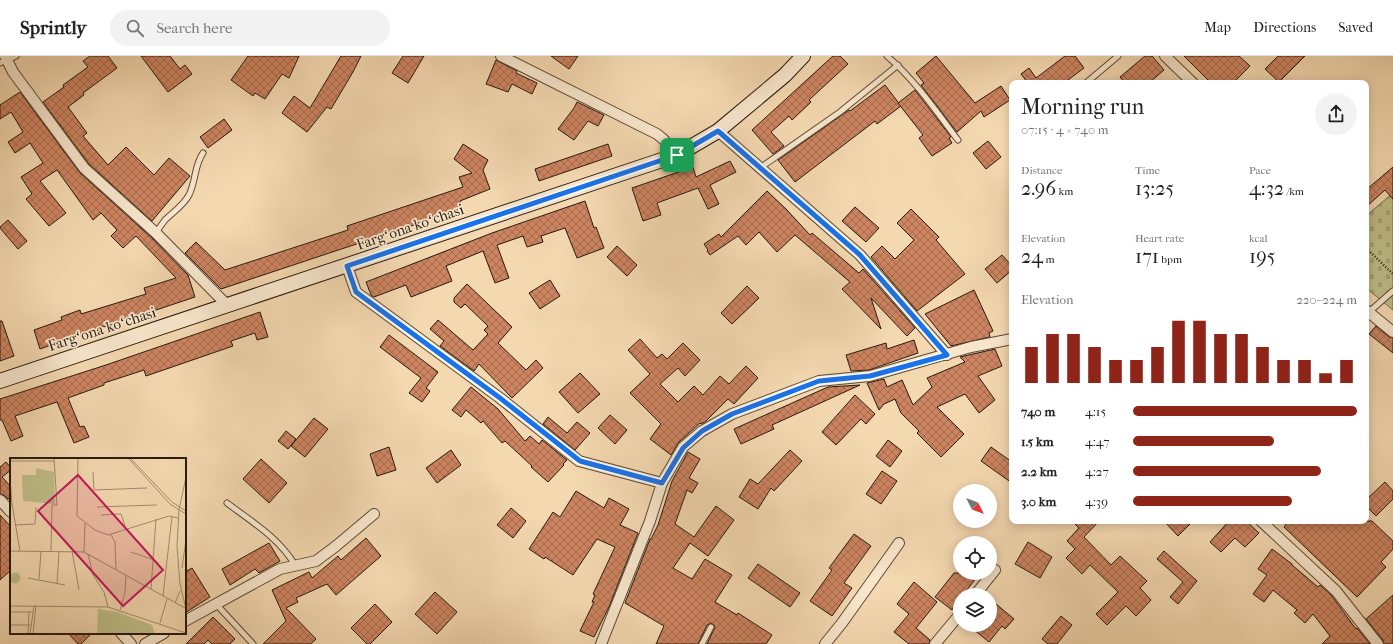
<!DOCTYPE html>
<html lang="en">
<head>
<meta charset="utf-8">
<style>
  body { margin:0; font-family:"IM FELL French Canon",serif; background:#f2f2f2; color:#222; height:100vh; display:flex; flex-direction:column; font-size:15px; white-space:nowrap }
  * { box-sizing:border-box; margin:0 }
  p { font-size:13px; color:#767676 }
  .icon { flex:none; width:22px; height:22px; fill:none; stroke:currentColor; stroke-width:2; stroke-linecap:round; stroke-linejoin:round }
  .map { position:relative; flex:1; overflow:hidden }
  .drawer { position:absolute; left:1009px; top:24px; width:360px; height:444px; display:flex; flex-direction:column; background:#fff; border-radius:8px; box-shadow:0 2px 10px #0003 }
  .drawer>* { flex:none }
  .needle { width:26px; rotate:132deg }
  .tools { position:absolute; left:953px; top:428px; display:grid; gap:8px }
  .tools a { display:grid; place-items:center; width:44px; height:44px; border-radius:50%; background:#fff; box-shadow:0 2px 10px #0003; font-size:20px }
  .pin { position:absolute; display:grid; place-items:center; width:34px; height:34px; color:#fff; margin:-17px; border-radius:8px; box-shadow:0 2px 6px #0006 }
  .round { display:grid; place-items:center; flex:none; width:42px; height:42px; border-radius:21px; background:#f2f2f2 }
  .head { display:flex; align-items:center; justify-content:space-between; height:68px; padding:0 12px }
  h1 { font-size:22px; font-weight:600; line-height:30px }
  .metrics { display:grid; grid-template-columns:repeat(3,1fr); gap:6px; height:68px; padding:4px 12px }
  .metrics div { display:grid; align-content:center }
  .metrics b { font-size:20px; font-weight:600 }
  .metrics small { font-size:11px; font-weight:400 }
  .metrics p { font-size:11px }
  .chart { height:112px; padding:8px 12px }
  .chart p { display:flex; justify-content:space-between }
  .chart svg { width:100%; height:72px; margin-top:4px; stroke:#8f2418; stroke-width:6 }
  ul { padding:0 12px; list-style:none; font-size:13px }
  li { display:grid; grid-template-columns:64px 48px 1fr; align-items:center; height:30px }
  li i { height:10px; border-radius:5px; background:#8f2418 }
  header { display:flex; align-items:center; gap:24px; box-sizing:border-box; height:56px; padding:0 20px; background:#fff; border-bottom:1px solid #e0e0e0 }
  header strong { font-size:19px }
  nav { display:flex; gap:22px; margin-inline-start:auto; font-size:14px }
  .search { width:280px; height:36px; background:#f2f2f2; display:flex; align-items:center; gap:10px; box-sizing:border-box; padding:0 14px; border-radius:22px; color:#767676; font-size:15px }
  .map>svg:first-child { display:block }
  .cemetery { fill:url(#cemetery-stones); stroke:#726c4c }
  .building { fill:url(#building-cross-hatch); stroke:#261a0f }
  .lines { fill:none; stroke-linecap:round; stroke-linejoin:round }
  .lane-casing { stroke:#5a4a37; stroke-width:7 }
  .street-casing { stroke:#5a4a37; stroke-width:12 }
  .secondary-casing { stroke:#261a0f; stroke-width:16 }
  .path { stroke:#261a0f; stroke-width:2.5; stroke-dasharray:1 2; stroke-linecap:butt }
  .lane { stroke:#f8e6cc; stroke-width:5 }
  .street { stroke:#f8e6cc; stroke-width:10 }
  .secondary { stroke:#f8e6cc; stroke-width:14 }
  .route-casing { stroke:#fff; stroke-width:8 }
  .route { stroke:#1a73e8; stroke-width:5 }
  .labels { text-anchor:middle; stroke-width:3.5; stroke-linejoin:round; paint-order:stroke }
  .street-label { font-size:15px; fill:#261a0f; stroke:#f8e6cc }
  .inset-road { fill:none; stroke:#a28c70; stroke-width:1 }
  .view { fill:#c2185b; fill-opacity:0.15; stroke:#c2185b; stroke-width:2 }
  .inset-edge { fill:none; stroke:#261a0f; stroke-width:2 }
</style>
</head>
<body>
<header>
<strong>Sprintly</strong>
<div class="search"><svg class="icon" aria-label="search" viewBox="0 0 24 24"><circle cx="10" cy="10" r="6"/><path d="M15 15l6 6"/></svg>Search here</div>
<nav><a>Map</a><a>Directions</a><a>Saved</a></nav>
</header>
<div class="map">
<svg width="1393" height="588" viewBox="0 0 1393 588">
  <defs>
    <pattern id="cemetery-stones" width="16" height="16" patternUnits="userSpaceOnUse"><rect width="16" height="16" fill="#bfbe88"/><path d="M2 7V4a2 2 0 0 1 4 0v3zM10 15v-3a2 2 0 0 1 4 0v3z" fill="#a4a374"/></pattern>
    <pattern id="building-cross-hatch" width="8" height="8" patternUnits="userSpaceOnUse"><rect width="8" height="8" fill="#cd8460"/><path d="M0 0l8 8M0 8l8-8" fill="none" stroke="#a66b4e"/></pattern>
  </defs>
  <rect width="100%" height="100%" fill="#f4d8b0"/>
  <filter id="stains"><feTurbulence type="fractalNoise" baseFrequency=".005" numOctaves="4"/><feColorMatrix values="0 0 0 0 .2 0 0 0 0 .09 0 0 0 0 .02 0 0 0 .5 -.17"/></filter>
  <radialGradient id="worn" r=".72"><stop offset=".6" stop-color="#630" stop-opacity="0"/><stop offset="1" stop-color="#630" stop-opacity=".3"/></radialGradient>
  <path class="cemetery" d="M1393,137V254L1366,232V160Z"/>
  <g class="building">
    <path d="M90,0H108L117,12L83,37L84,39L68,51L87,77L83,80L108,109L126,91L154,119L169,102L190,120L152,165L89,108L43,46L64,31L63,29L88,11L83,5Z"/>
    <path d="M141,0H170L180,13L185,9L192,18L168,36Z"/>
    <path d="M248,0H299L289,22L282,18L265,43L255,37L253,40L231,24Z"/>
    <path d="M341,0H361L353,16L331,53L327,51L307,76L282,57L294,40L310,52Z"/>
    <path d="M403,0H424L408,27L392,17Z"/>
    <path d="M551,0H578L569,13Z"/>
    <path d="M833,0H840L848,8L809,44L811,46L792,64L789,60L771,76L784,90L773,98L752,74Z"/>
    <path d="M936,0L975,47L1001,30L1010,44L984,61L981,55L957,76L921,29L924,27L916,17Z"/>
    <path d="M1065,0H1075L1084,12L1064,27H1028L1021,18L1029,12L1036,22Z"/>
    <path d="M1145,0H1152L1164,14L1149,27H1125L1120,21Z"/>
    <path d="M1184,0H1239L1250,10L1233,27H1211Z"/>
    <path d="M1278,0H1305L1279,26L1265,13Z"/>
    <path d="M496,4L517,15L516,17L537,27L532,38L512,28L508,36L486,28Z"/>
    <path d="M885,29L901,50L877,68L875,65L795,126L778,104L849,54L850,55Z"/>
    <path d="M915,34L951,81L949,82L952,87L932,100L919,82L923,79L898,47Z"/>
    <path d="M20,36L80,117L152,182L188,219L195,241L105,271L104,270L40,293L34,274L62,264L61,261L80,254L81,258L146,238L144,232L176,222L136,180L123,192L111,180L117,174L101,157L93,164L57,114L40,125L66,157L49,170L26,143L32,138L21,121L43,107L30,87L15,97L8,86L23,76L11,56L0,63V49Z"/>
    <path d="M577,46L604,59L598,70L588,65L574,84L558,73L574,52Z"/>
    <path d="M224,63L232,74L208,92L200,81Z"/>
    <path d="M988,85L1001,101L986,113L973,97Z"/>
    <path d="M463,88L488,104L483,114L490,133L460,145L462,153L221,233L185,197L196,186L225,214L348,174L347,170L463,131L459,121L472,117L454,103Z"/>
    <path d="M608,88L612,100L539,125L535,113Z"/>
    <path d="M730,105L736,116L710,129L719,148L708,153L698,132L657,147L661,159L643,165L632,132L693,111L696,121Z"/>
    <path d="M1393,111V143L1385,134L1366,151V134Z"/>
    <path d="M767,135L786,153L810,179L812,177L859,217L863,213L915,272L907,280L871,242L881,273L842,233L850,226L795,179L777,196L759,176L746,189L738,180L710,199L707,195L708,194L704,188L719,178L721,181Z"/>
    <path d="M585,145L594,172L596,171L604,192L577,202L565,172L541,180L543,186L527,191L523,180L497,189L509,222L495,227L483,195L446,210L452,225L411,241L406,229L374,241L371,239L366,226L492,177Z"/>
    <path d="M855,151L879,172L866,186L842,165Z"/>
    <path d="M911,153L939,181L936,184L965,218L917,255L871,201L882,190L895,203L914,184L897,167Z"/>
    <path d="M8,164L27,185L18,193L0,172V171Z"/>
    <path d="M617,190L637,209L627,220L607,201Z"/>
    <path d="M1002,199L1012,210V214L997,227L985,213Z"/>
    <path d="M550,224L560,240L540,253L529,237Z"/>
    <path d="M467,228L512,271L498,287L526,314L536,304L543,312L512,342L479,308L474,315L440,290L444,285L430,273L438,264L473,294L488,278L484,274L488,270L465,248L461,252L454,246V242Z"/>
    <path d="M747,230L759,242L732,268L721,257Z"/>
    <path d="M974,234L993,275L989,277L990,281L951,290L925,258Z"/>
    <path d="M260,256L268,281L257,284L255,277L231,285L233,290L146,320L144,314L104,327V329L68,342L80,371L84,370L89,381L74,387L57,346L15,360L23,380L11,385L2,364H0V343L106,309Z"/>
    <path d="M0,265H2L14,300L0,305Z"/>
    <path d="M1376,270L1389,281L1393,282V297L1369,278Z"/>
    <path d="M389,279L438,316L426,332L430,335L422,346L409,337L421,322L380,291Z"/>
    <path d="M640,283L657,302L662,298L667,303L683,287L700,304L685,320L678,312L660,328L678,346L694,330L703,339L720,320L729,328L746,310L758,322L734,348L728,343L706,365L701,368L700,367L679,386L671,399L650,383L661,368L630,337L650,318L628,294Z"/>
    <path d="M914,284L918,297L869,314L851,315L846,299L886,287L887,293Z"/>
    <path d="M995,293L1002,310L978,320L995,344L979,357L965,338L937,351L964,378L941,401L917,377L919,375L901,357L895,343L884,348L879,354L867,327L884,323L887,331L902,324L913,349L932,331L927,322L965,306L960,301Z"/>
    <path d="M580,317L600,338L578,357L559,336Z"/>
    <path d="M860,329L772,369L774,373L741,388L734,373L828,331Z"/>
    <path d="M471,331L498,353L525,385L530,380L539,388L542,384L567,404L563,408L564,409L548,426L531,411L532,410L505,385L502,387L483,365L481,367L466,354L461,361L452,354Z"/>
    <path d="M855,339L875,358L866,368L861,363L836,389L822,376Z"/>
    <path d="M610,359L627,374L615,388L598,372Z"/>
    <path d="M548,361L567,377L577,366L590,377L575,394L543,368Z"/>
    <path d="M314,362L328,373L305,401L291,390Z"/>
    <path d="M286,375L296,383L288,393L278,385Z"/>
    <path d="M888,384L902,395L890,411L876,400Z"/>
    <path d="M389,391L396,414L377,420L370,398Z"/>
    <path d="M991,391L1012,406V427L981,405Z"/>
    <path d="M451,394L461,409L437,427L426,412Z"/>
    <path d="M790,394L802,405L774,435L771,432L758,453L739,441L750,423L758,428Z"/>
    <path d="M688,396L700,403L689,422L698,427L692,437L687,434L675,468L694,481L716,450L734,464L708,500L690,487L673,512L692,523L705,503L732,519L715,546L737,559L738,557L772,579L766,588H707L715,571L714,569L711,567L707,569L698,588H656L664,570L625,547L650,483H651L658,469L672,425Z"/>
    <path d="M261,403L287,427L269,447L243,423Z"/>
    <path d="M6,406L11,412V414L2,421L11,431V440L8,443L4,439L0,438V411Z"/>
    <path d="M882,415L897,425L881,448L866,438Z"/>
    <path d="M1385,426L1393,435V443L1376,460L1366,450V444Z"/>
    <path d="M576,435L604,452L609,442L629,453L620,469L638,477L609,551L594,581L580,575L594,546H592L595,539L593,538L615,491L597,483L573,519L545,501L544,503L529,493L553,456L560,461Z"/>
    <path d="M511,452L526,465L513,482L497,469Z"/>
    <path d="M0,459L11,471V514L0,524Z"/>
    <path d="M1072,465H1099L1084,481L1111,509L1120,500L1147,525L1140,532L1151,544L1136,560L1126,550L1107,569L1096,558L1118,536L1090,509L1082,518L1066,502L1075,493L1067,485L1079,472Z"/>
    <path d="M1164,465H1193L1178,480Z"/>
    <path d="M1229,465H1246L1259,477L1245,491L1235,482L1221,496L1210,486Z"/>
    <path d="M1289,465H1372L1393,485V493L1381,506L1386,511L1357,541L1284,471Z"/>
    <path d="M854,478L871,490L844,527L852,532L832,560L810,545L832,514L829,512Z"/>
    <path d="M366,482L381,500L336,539L327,528L296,542L298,546L286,552L316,583L311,588H263L286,565L272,534L309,516L312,522L338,500L341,504Z"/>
    <path d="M1028,486L1052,501L1040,522L1015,508Z"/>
    <path d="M269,487L280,505L259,517L255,513L230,529L222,513Z"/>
    <path d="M1272,493L1292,508V509L1318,531L1320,529L1331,539L1356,573L1357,572L1370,588H1322L1330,580L1313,558L1305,567L1294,557L1297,554L1273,534L1264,546L1253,538L1267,519L1258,513Z"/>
    <path d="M1164,495L1197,525L1178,548L1170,541L1183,526L1157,503Z"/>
    <path d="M758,508L800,537L790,551L748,522Z"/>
    <path d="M192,512L210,541L185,557V516Z"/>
    <path d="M954,517H980L963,539H960V543L952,554L935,541Z"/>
    <path d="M914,526L937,546L916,572L930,584L929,588H909L894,576L909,558L897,548Z"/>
    <path d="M435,536L457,556L437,578L415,558Z"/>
    <path d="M1393,539V588H1384L1383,584L1366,563Z"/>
    <path d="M990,543L1014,563L1005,573L1002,570L989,586L968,569H990Z"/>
    <path d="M375,548L392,566L370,588H367L351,572Z"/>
    <path d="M1061,560L1072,569L1057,588H1048L1042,583Z"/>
    <path d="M213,561L235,583L230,588H212L208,584L204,588H186Z"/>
    <path d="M68,577H92L81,588H78Z"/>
  </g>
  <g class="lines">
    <defs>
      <g id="lane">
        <path d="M887,0C915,24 936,55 958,84"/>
        <path d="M0,7L16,0"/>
        <path d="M1086,27L1118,0"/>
        <path d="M760,112L840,56L898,9"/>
        <path d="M156,177C159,172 162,168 165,164C174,155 183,150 189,139C196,125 194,110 203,97"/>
        <path d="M1369,256L1393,235"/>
        <path d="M227,447C252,466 279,482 295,509"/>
        <path d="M216,548L253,588"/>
        <path d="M702,588L711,571"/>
      </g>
      <g id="street">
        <path d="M5,0L13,16L84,112L156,177L227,249"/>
        <path d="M501,0L657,78L663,83L677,99"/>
        <path d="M1165,0L1193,27"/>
        <path d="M718,75L860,199L947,299"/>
        <path d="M347,210L356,236L500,342L579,405L662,427"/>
        <path d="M1366,254L1393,276"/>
        <path d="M0,444L11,456"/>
        <path d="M1261,465L1336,535L1378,588"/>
        <path d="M975,539L995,514"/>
        <path d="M185,565L280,513L316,505L336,490L374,458"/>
        <path d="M121,577L131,588"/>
        <path d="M145,588L164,577"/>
        <path d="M601,588L650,465L662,427L683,391L702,375L732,358L819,325L870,320L971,291L1012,283"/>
        <path d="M825,588L842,567L899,487"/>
        <path d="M935,588L960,558"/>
      </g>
      <path id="secondary" d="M0,325L677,99L718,75L785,19L803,0"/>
    </defs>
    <use href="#lane" class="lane-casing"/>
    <use href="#street" class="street-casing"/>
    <use href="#secondary" class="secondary-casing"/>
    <path class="path" d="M1366,192L1393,218"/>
    <use href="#lane" class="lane"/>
    <use href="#street" class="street"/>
    <use href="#secondary" class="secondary"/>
  </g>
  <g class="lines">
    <defs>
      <path id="route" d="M718,75L860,199L947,299L870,320L819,325L732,358L702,375L683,392L662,427L580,405L500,342L356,236L347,210L677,99Z"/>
    </defs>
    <use href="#route" class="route-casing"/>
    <use href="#route" class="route"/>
  </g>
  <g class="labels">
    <g class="street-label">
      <text transform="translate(410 171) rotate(-19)" y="5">Fargʻona koʻchasi</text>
      <text transform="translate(102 273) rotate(-18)" y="5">Fargʻona koʻchasi</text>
    </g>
  </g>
  <g transform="translate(10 402)">
    <rect width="176" height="176" fill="#f4d8b0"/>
    <path d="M88,151L107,154L142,167L145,176H87Z" fill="#bfbe88"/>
    <path d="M26,10L44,14L45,46L13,43L12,17H26Z" fill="#bfbe88"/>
    <path d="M-0.5 120a5.5 5.5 0 1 1 11 0a5.5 5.5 0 1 1-11 0Z" fill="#bfbe88"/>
    <path class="inset-road" d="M68,0L67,58L85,72L98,77L159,58L168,60M118,0L160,46L176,56M120,0L162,44L176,53M0,3H44M83,14L84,32L137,30M176,19L169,52L167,88L170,126L176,151M0,22L2,46M0,47L2,46L10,93M87,49L147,47M91,57L111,56L116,71M6,67L25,66L26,49M101,77L105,84L106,111M0,93L74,94L175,150M41,93L42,47H47L44,0M62,93L69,132M74,94L75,65M121,94L144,102M78,96L83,117L94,134L98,149M172,110L176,82M18,120L55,127M29,121L31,93M47,126L49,93M141,131L146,61M153,138L162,58M165,145L170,133M0,148L98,149L176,175M110,152L115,135L116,117M0,154H23M150,165L157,141M0,167H20M18,176L19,154M20,176L24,148M23,176L26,147"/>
    <path class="view" d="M68,17L153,112L113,148L28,53Z"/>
    <rect width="176" height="176" class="inset-edge"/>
  </g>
  <rect width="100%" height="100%" filter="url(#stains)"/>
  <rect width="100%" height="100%" fill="url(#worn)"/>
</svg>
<div class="tools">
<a><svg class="needle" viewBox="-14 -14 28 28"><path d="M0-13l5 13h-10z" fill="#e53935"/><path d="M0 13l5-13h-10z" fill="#767676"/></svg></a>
<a><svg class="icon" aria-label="locate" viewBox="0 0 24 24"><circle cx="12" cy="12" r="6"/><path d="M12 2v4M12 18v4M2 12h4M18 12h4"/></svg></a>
<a><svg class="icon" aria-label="layers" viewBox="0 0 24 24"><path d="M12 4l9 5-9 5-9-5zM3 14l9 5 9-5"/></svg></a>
</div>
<div class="pin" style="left:677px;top:99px;background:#1e9e55"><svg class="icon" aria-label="arrive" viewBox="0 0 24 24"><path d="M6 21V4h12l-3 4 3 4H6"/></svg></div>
<section class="drawer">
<div class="head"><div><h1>Morning run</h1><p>07:15 · 4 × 740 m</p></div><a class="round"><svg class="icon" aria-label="share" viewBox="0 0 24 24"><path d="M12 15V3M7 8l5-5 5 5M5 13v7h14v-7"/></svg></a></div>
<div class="metrics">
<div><p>Distance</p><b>2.96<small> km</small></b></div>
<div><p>Time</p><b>13:25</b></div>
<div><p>Pace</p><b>4:32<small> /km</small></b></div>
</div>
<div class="metrics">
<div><p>Elevation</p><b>24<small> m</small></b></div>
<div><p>Heart rate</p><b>171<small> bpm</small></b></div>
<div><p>kcal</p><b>195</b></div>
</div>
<div class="chart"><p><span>Elevation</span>220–224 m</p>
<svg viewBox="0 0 160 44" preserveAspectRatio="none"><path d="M5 44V22M15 44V14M25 44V14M35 44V22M45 44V30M55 44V30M65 44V22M75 44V6M85 44V6M95 44V14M105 44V14M115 44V22M125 44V30M135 44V30M145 44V38M155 44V30"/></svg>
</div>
<ul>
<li><b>740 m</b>4:15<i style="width:100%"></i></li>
<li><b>1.5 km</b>4:47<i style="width:63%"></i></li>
<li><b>2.2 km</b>4:27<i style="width:84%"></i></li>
<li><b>3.0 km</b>4:39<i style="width:71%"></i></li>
</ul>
</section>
</div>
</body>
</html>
